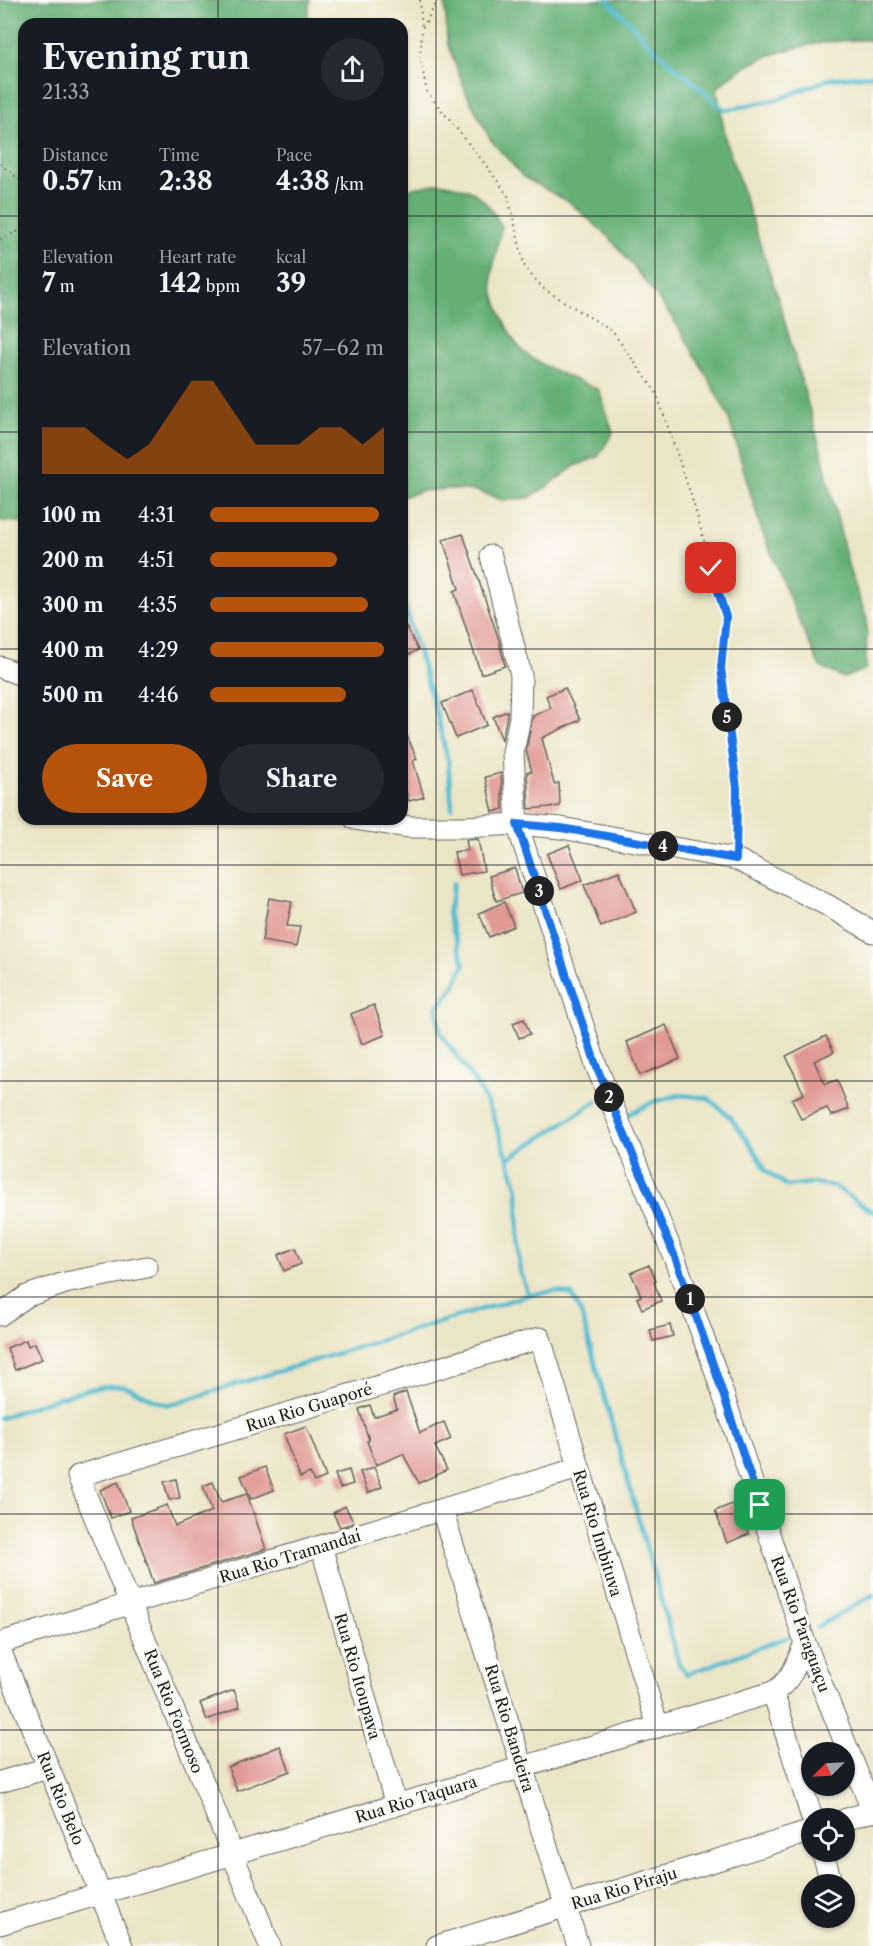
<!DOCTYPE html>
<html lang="en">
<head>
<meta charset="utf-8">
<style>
  body { margin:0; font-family:"Libre Caslon Text",serif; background:#242831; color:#f1f3f6; height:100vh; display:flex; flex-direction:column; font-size:22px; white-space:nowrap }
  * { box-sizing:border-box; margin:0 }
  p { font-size:20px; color:#9ea1a6 }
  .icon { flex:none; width:33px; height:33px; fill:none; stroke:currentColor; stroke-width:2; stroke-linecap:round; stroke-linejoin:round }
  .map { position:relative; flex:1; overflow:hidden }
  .panel { position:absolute; left:18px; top:18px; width:390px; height:807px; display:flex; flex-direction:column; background:#171b24; border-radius:18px; box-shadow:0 2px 4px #0004 }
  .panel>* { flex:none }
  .needle { width:39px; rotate:246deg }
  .fabs { position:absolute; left:801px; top:1742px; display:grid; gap:12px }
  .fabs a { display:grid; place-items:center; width:54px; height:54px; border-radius:50%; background:#171b24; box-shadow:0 2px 4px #0004; font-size:30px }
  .pin { position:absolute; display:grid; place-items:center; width:51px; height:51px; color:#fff; margin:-26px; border-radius:12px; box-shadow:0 3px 9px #0006 }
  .km { position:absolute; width:30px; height:30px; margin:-15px; border-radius:50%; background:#222; color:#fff; font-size:16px; line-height:30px; text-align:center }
  .round { display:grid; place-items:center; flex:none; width:63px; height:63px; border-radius:32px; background:#242831 }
  .headline { display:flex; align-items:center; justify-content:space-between; height:102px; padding:0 24px }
  h1 { font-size:33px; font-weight:700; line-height:45px }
  .figures { display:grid; grid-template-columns:repeat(3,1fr); gap:9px; height:102px; padding:6px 24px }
  .figures div { display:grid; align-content:center }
  .figures b { font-size:26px; font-weight:700 }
  .figures small { font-size:16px; font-weight:400 }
  .figures p { font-size:16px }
  .chart { height:168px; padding:12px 24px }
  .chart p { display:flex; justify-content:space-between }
  .chart svg { width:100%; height:108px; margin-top:6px; fill:#b45309; opacity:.7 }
  .cta { display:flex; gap:12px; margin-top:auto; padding:12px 24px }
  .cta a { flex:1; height:69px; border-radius:36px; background:#b45309; color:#fff; font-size:24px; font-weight:700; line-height:69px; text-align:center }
  .cta a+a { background:#242831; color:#f1f3f6 }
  ul { padding:0 24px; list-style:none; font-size:20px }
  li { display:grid; grid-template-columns:96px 72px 1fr; align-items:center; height:45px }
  li i { height:15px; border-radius:8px; background:#b45309 }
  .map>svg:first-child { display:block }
  .forest { fill:#65af77; stroke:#40664a; stroke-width:1.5 }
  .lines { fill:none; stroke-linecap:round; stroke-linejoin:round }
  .stream { stroke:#50b9ce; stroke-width:4.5 }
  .building { fill:#e09995 }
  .minor-casing { stroke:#646258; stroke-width:23 }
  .path { stroke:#646258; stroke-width:2; stroke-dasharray:1.5 4.5; stroke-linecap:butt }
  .minor { stroke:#fff; stroke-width:21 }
  .route-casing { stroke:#fff; stroke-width:12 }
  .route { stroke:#1a73e8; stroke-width:8 }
  .grid { fill:none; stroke:#1c1c1c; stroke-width:1.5; stroke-opacity:0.55 }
  .labels { text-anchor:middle; stroke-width:6; stroke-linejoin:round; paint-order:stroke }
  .street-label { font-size:16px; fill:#1c1c1c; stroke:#fdfcf7 }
</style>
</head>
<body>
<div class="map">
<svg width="873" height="1946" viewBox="0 0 873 1946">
  <rect width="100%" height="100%" fill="#fdfcf7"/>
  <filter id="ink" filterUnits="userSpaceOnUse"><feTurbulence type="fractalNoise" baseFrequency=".0167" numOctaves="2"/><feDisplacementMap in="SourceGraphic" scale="12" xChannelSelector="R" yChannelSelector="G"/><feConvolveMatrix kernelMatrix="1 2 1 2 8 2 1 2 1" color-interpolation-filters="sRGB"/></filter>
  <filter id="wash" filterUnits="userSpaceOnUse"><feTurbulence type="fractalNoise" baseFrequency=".008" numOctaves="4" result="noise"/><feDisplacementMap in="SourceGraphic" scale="24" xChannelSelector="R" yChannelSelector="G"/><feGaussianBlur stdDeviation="1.35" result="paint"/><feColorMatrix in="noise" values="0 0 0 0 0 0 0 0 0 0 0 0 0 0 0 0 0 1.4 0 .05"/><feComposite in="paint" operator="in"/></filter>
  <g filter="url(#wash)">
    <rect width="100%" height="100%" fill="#ebe5c7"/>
    <g class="forest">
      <path d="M0,0H310L307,24H24V522L0,521Z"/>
      <path d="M445,0H873V40C823,39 752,50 717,89L726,141L779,301L822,454L849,569L867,619L866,669L844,678L820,667L799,621L760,526L728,416L702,367L674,320L644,280L610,238L569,202L523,177L490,139L465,91L447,42Z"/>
      <path d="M440,183C477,189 482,195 502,226C498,242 494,259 492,276C491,296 509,339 524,352C545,369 575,379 599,390L613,433L598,457L575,466L551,484L529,498L502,500L477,491L450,489L421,491L402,497V193L413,188Z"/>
    </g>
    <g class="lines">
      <g class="stream">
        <path d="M608,0L650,45L725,110L779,99L829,79L873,75"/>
        <path d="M402,597L435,708L448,761L452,808"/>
        <path d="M454,883L448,914L464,964L454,987L437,1007L440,1032L478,1087L492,1113L508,1159"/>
        <path d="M627,1115L653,1102L680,1095L708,1098L731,1118L753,1148L766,1171L787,1186L812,1183L834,1186L873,1212"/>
        <path d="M528,1295L519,1267L518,1189L508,1159L597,1101"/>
        <path d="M0,1418C28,1409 100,1379 126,1387C141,1392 153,1402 169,1405L528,1295L556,1291L572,1295L581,1313L679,1664L687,1674L791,1636"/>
        <path d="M817,1627L873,1595"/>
      </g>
    </g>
    <g id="blocks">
      <g class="building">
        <path d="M463,534L499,640L505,666L481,674L454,591L459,589L443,540Z"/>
        <path d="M402,619L418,650L402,658Z"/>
        <path d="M565,688L580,720L542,738L554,784L559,783L560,806L529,809L527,772H532L526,750L533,716L551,708L546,696Z"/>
        <path d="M473,690L487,725L456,738L442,703Z"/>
        <path d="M507,711V716L502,740L493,717Z"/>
        <path d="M402,724L417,759L413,761L424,797L409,801L402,779Z"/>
        <path d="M501,773L503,809L493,812L485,777Z"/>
        <path d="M478,839L484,871L459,875L454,852L468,850L466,840Z"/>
        <path d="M569,845L583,880L561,889L547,854Z"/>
        <path d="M515,868L522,893L496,901L489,876Z"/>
        <path d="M619,871L636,912L601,927L584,885Z"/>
        <path d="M269,898L292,902L287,926L300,927L296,947L262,941Z"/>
        <path d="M504,902L514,926L489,937L479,913Z"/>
        <path d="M374,1005L385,1035L362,1044L351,1014Z"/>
        <path d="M524,1019L530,1034L519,1038L513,1023Z"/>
        <path d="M666,1025L680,1059L640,1075L627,1042Z"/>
        <path d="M826,1036L834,1052L814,1061L825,1084L837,1080L849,1109L831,1116L827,1108L801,1119L792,1099L804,1094L786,1056Z"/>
        <path d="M295,1248L301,1264L284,1271L278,1255Z"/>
        <path d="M649,1265L656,1281L654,1282L661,1301L642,1309L637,1298L641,1296L631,1273Z"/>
        <path d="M670,1325L673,1336L653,1341L650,1330Z"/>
        <path d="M26,1340L28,1346L35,1343L42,1359L15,1370L7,1348Z"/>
        <path d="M406,1392L420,1433L444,1422L451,1439L435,1446L447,1470L419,1483L403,1454L376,1465L367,1441L369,1440L359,1409L370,1405L374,1417L397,1409L393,1397Z"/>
        <path d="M306,1426L326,1477L314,1482L310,1473L300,1477L284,1434Z"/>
        <path d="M265,1467L274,1490L251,1499L241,1476Z"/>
        <path d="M374,1467L382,1487L368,1493L360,1472Z"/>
        <path d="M349,1470L353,1484L340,1488L335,1474Z"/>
        <path d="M176,1479L180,1498L169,1500L164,1482Z"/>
        <path d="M118,1482L129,1511L111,1518L100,1490Z"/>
        <path d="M213,1482L221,1502L247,1494L266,1549L154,1583L131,1518L167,1505L175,1526L212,1511L203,1486Z"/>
        <path d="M737,1502L749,1534L727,1543L715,1511Z"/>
        <path d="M345,1506L354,1523L340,1527L333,1513Z"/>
        <path d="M234,1690L240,1707L207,1720L200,1703Z"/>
        <path d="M280,1746L290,1771L237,1791L228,1767Z"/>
      </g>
    </g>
  </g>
  <g filter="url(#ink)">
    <use href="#blocks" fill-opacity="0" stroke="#646258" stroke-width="1.5"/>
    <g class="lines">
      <defs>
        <g id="minor">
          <path d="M491,556L521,675L520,717L513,753L517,824L596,1065L674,1257L714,1367L805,1643L873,1812"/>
          <path d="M0,667L24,676"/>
          <path d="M355,819L410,827H465L517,824L561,828L736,859L827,905L873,932"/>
          <path d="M0,1315L27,1296L65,1283L147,1267"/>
          <path d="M442,1510L578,1946"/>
          <path d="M321,1546L396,1805"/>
          <path d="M0,1643L579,1468"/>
          <path d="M0,1650L122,1946"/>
          <path d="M773,1692L812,1818"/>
          <path d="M0,1782L48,1768"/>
          <path d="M844,1820L872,1811"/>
          <path d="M822,1851L832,1884"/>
          <path d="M0,1924L773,1692C792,1681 797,1662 805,1643"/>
          <path d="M270,1946L78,1476L540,1338L658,1727"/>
          <path d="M437,1946L812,1831"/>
        </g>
      </defs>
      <use href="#minor" class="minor-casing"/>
      <g class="path">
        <path d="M420,0L422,29"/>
        <path d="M438,0L422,29L420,57L427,92L489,169L508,196L525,268L544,289L612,331L656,392L691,495L726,617L721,668L737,788L736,842"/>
        <path d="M0,164L24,183"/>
        <path d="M0,239L24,229"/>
      </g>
      <use href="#minor" class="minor"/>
    </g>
  </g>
  <g class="lines" filter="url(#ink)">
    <defs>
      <path id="route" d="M711,568L726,617L721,668L737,788L736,859L561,828L517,824L596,1065L675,1257L714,1367L760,1505"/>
    </defs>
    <use href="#route" class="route-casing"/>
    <use href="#route" class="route"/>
  </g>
  <path class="grid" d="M218,0V24M436,0V1946M655,0V1946M0,216H24M402,216H873M0,432H24M402,432H873M0,649H24M402,649H873M218,819V1946M0,865H873M0,1081H873M0,1297H873M0,1514H873M0,1730H873"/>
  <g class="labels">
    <g class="street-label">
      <text transform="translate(309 1407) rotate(-17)" y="6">Rua Rio Guaporé</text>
      <text transform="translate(598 1533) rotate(73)" y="6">Rua Rio Imbituva</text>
      <text transform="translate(290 1556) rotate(-17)" y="6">Rua Rio Tramandaí</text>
      <text transform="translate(801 1624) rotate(70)" y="6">Rua Rio Paraguaçu</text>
      <text transform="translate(358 1676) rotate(74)" y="6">Rua Rio Itoupava</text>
      <text transform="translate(174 1711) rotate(68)" y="6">Rua Rio Formoso</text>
      <text transform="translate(510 1728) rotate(73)" y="6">Rua Rio Bandeira</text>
      <text transform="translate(61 1798) rotate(68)" y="6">Rua Rio Belo</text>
      <text transform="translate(416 1799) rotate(-17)" y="6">Rua Rio Taquara</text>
      <text transform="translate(624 1888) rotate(-17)" y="6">Rua Rio Piraju</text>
    </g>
  </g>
</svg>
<div class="fabs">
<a><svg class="needle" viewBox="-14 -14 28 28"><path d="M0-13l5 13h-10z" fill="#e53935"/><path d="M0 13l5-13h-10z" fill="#9ea1a6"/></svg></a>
<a><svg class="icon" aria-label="locate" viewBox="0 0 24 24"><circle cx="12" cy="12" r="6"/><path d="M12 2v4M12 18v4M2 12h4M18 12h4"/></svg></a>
<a><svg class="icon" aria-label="layers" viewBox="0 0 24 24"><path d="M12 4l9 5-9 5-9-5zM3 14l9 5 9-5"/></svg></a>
</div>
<div class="pin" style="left:760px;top:1505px;background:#1e9e55"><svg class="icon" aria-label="arrive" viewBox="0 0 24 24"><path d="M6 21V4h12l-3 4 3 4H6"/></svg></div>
<div class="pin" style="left:711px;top:568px;background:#d93025"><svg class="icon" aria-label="check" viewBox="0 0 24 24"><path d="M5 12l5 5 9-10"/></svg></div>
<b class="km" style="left:690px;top:1299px">1</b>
<b class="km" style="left:609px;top:1097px">2</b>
<b class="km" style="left:539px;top:891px">3</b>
<b class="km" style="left:663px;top:846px">4</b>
<b class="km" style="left:727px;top:717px">5</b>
<section class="panel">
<div class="headline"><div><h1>Evening run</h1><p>21:33</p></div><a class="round"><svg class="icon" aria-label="share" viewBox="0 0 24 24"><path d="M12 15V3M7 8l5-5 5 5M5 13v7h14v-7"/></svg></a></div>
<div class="figures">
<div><p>Distance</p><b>0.57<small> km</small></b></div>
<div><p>Time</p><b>2:38</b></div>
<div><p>Pace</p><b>4:38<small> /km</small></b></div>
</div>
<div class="figures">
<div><p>Elevation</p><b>7<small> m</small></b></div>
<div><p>Heart rate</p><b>142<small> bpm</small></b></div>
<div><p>kcal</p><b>39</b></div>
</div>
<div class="chart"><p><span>Elevation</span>57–62 m</p>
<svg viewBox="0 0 160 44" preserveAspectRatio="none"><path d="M0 44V25L10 25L20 25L30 32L40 38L50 32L60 19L70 6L80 6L90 19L100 32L110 32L120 32L130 25L140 25L150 32L160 25V44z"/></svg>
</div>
<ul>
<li><b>100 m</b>4:31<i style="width:97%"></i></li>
<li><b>200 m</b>4:51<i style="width:73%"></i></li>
<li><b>300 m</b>4:35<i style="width:91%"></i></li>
<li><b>400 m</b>4:29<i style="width:100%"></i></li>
<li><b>500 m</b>4:46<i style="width:78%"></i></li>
</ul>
<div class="cta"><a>Save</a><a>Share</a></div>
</section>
</div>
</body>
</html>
